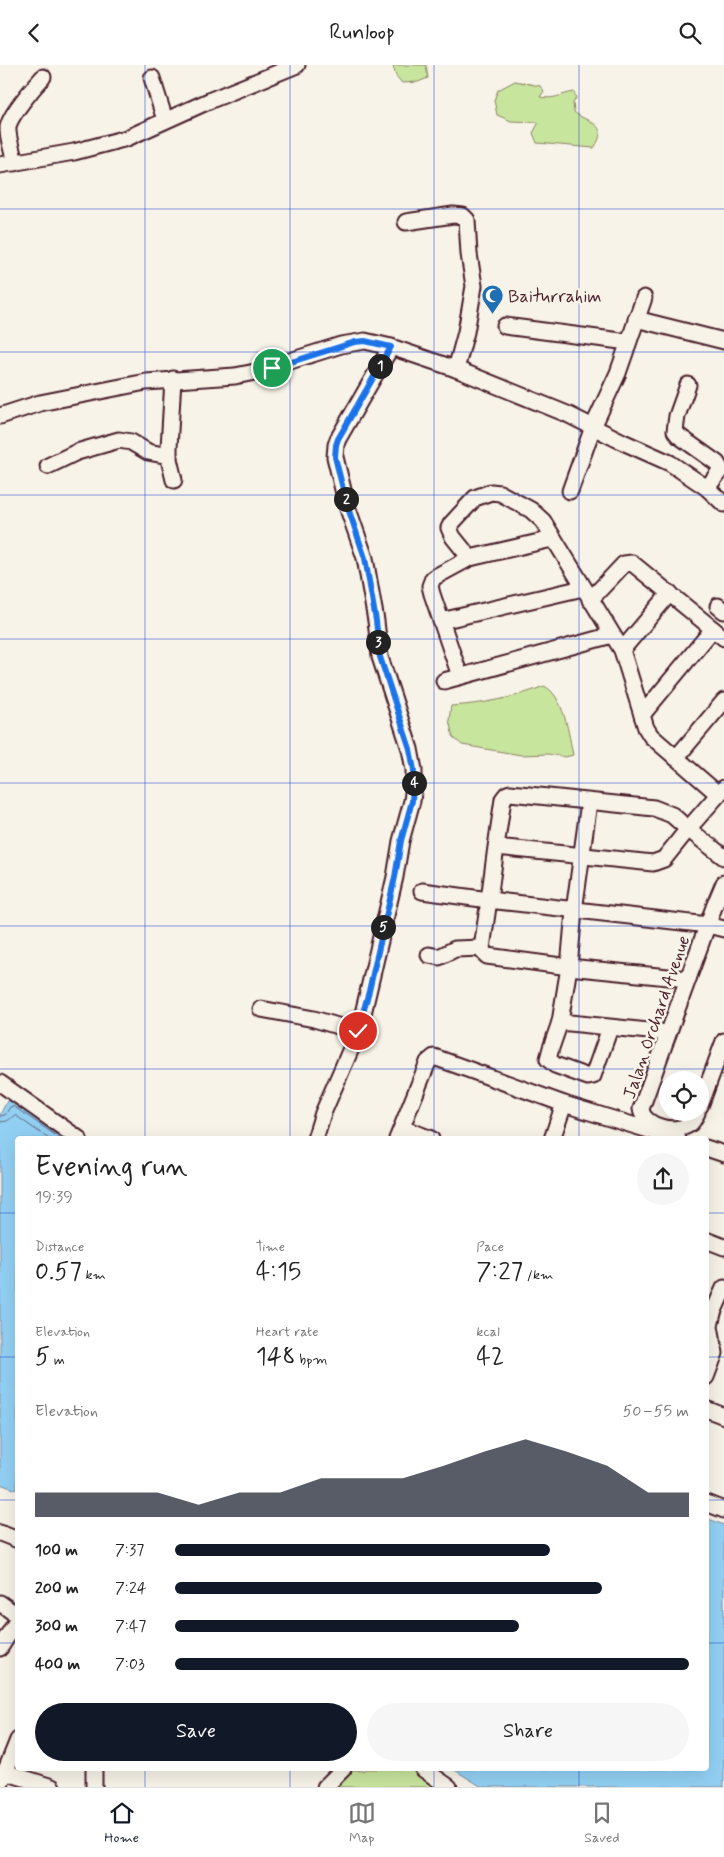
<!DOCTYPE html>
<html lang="en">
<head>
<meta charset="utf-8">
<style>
  body { margin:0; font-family:Mynerve,sans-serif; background:#f6f6f6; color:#222; height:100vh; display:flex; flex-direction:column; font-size:19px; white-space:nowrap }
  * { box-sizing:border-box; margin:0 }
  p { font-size:16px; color:#767676 }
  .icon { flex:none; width:28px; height:28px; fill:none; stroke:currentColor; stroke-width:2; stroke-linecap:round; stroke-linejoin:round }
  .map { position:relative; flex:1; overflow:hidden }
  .details { position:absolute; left:15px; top:1071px; width:694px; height:635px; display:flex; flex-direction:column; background:#fff; border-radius:5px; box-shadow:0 5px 20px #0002 }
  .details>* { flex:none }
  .buttons { position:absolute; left:659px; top:1006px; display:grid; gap:10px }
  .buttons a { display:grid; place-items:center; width:50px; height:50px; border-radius:50%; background:#fff; box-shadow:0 5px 20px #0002; font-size:25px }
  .pin { position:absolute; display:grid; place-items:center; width:42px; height:42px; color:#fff; margin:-21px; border:2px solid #fff; border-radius:50%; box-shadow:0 1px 5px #0007 }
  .km { position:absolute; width:25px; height:25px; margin:-12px; border-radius:50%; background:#222; color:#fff; font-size:14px; line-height:25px; text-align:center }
  .round { display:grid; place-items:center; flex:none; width:52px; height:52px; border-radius:26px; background:#f6f6f6 }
  .headline { display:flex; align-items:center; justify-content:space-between; height:85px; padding:0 20px }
  h1 { font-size:28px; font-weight:600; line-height:38px }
  .stats { display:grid; grid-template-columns:repeat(3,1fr); gap:8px; height:85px; padding:5px 20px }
  .stats div { display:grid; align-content:center }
  .stats b { font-size:25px; font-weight:600 }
  .stats small { font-size:14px; font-weight:400 }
  .stats p { font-size:14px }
  .chart { height:140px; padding:10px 20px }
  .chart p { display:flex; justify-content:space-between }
  .chart svg { width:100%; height:90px; margin-top:5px; fill:#111827; opacity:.7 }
  .action { display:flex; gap:10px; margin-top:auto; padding:10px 20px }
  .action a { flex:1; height:58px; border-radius:30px; background:#111827; color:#fff; font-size:20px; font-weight:600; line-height:58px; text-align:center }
  .action a+a { background:#f6f6f6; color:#222 }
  ul { padding:0 20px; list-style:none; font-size:16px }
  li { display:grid; grid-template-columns:80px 60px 1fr; align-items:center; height:38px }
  li i { height:12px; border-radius:6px; background:#111827 }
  header { display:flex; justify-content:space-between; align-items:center; height:65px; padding:0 20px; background:#fff; font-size:22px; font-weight:600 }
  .tabs { display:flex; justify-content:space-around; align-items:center; height:70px; border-top:1px solid #e0e0e0; background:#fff; font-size:14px; color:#767676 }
  .tabs a { display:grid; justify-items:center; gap:2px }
  .tabs .on { color:#111827 }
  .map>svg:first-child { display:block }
  .green { fill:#c8e59d; stroke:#898264 }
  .water { fill:#92d0f3; stroke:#7589a3 }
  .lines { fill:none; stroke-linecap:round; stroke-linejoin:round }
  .shore { stroke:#67667b; stroke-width:1 }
  .minor-casing { stroke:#4a1f2b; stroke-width:19 }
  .minor { stroke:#f7f3e8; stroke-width:15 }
  .route-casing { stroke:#fff; stroke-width:10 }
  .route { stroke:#1a73e8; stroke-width:6 }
  .grid { fill:none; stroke:#1d4ed8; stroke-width:1; stroke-opacity:0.55 }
  .labels { text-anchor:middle; stroke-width:5; stroke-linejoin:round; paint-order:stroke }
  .poi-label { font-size:18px; fill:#4a1f2b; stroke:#f7f3e8; text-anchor:start }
  .street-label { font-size:18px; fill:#4a1f2b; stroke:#f7f3e8 }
</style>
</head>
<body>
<header><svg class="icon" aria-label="back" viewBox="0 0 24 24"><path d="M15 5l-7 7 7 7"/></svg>Runloop<svg class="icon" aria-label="search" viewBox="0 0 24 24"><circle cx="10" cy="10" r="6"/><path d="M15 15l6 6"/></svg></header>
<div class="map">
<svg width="724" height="1722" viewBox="0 0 724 1722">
  <rect width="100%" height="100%" fill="#f7f3e8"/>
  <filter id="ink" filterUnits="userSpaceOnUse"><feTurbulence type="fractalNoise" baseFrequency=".02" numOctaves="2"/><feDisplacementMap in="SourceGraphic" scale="10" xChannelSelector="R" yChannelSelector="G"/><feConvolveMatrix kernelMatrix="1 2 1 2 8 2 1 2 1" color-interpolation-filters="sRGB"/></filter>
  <g filter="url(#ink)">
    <g class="green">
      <path d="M393,0H426L428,13L418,17L402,18L396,11Z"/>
      <path d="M515,16L540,21L544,26L540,32C555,35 561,29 574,27L576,33L573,38L574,47C587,58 611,58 594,83L537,78L533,68L538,59L537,57L511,56L497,50L494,35L498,25Z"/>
      <path d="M544,621C564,630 569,671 573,690L565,692L548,689L521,690L462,680L453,672L449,655L451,641C483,639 515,633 544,621Z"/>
      <path d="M349,1704L363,1706L365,1704H418L444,1722H330Z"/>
    </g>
    <g class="water">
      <path d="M9,1032L70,1074H18L17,1425L0,1419V1050Z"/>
      <path d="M706,1453L724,1460V1722H482L453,1704H706Z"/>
    </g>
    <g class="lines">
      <g class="shore">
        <path d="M0,1051L5,1050L10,1042L13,1041L61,1074"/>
        <path d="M0,1057L7,1056L15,1050L49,1074"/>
      </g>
      <defs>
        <g id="minor">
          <path d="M152,13L165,55"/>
          <path d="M15,98C13,87 7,72 8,62C10,50 34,22 43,12"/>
          <path d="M0,100L74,87L127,73L211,35L297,0"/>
          <path d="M406,157L453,150L463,151L467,155L469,189L474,221L466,267L456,304"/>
          <path d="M636,254L724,276"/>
          <path d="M505,261L628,277"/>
          <path d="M173,314L169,383V394L174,415"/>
          <path d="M688,320L677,351L675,366L679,371L717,398L720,403L719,407L707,423"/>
          <path d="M0,351L40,338L146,317L235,311L255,307L341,280L365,276L391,282L456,304L567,349L623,377L670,398L707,423L724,439"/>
          <path d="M48,401L77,387L119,375L131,377L148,387L169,391"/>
          <path d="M570,426L593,362L618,308L644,233"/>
          <path d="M470,493L453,472L449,463L451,459L475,433L491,427L500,428L531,445L543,456L622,585L646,663L651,671L718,729"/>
          <path d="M590,535L624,499L632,498L724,573"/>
          <path d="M718,541L724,546"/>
          <path d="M441,556L583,523"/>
          <path d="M622,585L670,528"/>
          <path d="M460,611L432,529L430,521L433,513L470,493L552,474"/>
          <path d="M444,616L612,570"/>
          <path d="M642,650L713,564"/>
          <path d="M676,693L724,636"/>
          <path d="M724,723L688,764L724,792"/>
          <path d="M589,737L574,846L569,902L560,957L668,968"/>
          <path d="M422,826L489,835L496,782L653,798L664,794L688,764L672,750L654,743L510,728L507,729L503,734L496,782"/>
          <path d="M429,890L439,892L455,884L482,883"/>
          <path d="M688,914L569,902L487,891L483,887L482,883L489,835L708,860L724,864"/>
          <path d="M261,944L314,954L358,967"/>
          <path d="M560,957L551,983L548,994L555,1000L588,1012L593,1011L594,1008L610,963"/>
          <path d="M0,1018L79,1074"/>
          <path d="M700,1041L724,976"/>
          <path d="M697,1048C695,1051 694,1055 691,1058C677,1070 643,1062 641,1044L714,842L724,818"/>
          <path d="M402,1063L431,1074"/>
          <path d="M315,1074L323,1048L353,979L362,953L395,812L401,776L412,736L414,719V705L410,684L380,592L376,556L365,493L347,441L335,392L336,380L338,374L391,282"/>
          <path d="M397,1074L428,997L434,992L564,1039L678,1074"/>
          <path d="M552,1074L564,1039"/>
          <path d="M706,1083L724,1089"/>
          <path d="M706,1175L724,1182"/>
          <path d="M706,1312L715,1288L710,1261L713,1248L724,1223"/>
          <path d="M706,1344L724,1351"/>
          <path d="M706,1438L724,1445"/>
          <path d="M0,1468L18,1475"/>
          <path d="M0,1538L18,1551"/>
          <path d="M0,1583L18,1554"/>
          <path d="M94,1704V1722"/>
          <path d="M423,1704L449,1722"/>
          <path d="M5,1707L52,1722"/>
          <path d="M0,1720L18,1675"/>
          <path d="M325,1722L343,1704"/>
        </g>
      </defs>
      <use href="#minor" class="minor-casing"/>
      <use href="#minor" class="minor"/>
    </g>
  </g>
  <g class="lines" filter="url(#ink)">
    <defs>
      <path id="route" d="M272,303L355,277L365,276L391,282L338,374L336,380L335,392L347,440L365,493L376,556L380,592L410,684L414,705L412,736L401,776L395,812L369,926L358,966"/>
    </defs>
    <use href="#route" class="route-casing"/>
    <use href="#route" class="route"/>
  </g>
  <path class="grid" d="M145,0V1074M290,0V1074M434,0V1074M579,0V1074M0,144H724M0,287H724M0,430H724M0,574H724M0,718H724M0,861H724M0,1004H724M0,1148H18M706,1148H724M0,1292H18M706,1292H724M0,1435H18M706,1435H724M0,1578H18M706,1578H724M145,1704V1722M290,1704V1722M434,1704V1722M579,1704V1722"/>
  <defs>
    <symbol id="mosque-pin" viewBox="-11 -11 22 30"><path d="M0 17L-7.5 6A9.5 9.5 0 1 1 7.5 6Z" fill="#1f6fb2" stroke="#f7f3e8"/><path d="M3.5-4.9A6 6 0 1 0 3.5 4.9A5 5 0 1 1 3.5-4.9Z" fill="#fff"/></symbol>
  </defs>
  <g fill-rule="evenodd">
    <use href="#mosque-pin" x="480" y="218" width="25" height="34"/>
  </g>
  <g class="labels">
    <g class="poi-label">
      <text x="508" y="237">Baiturrahim</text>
    </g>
    <g class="street-label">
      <text transform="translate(656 952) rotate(-71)" y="6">Jalan Orchard Avenue</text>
    </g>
  </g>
</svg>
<div class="buttons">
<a><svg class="icon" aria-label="locate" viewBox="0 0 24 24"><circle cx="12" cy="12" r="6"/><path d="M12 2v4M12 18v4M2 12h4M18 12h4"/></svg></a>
</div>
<div class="pin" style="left:272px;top:303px;background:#1e9e55"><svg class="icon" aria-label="arrive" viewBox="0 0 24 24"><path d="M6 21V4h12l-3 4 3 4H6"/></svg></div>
<div class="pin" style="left:358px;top:966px;background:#d93025"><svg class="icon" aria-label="check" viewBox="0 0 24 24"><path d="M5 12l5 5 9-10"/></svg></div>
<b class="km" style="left:380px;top:301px">1</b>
<b class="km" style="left:346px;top:434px">2</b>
<b class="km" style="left:378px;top:577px">3</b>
<b class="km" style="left:414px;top:718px">4</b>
<b class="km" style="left:383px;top:862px">5</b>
<section class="details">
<div class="headline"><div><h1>Evening run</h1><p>19:39</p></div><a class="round"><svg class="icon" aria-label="share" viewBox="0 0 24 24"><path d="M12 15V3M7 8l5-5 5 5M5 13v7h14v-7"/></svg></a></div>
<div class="stats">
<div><p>Distance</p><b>0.57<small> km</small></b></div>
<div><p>Time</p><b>4:15</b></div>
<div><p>Pace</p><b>7:27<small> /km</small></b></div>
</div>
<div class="stats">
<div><p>Elevation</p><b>5<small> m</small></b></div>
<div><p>Heart rate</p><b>148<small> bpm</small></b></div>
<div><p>kcal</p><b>42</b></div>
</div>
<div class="chart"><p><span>Elevation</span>50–55 m</p>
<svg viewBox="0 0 160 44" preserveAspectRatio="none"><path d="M0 44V32L10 32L20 32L30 32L40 38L50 32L60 32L70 25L80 25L90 25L100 19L110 12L120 6L130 12L140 19L150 32L160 32V44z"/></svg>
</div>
<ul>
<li><b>100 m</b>7:37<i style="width:73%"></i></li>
<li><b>200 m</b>7:24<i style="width:83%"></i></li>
<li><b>300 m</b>7:47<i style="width:67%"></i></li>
<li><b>400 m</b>7:03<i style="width:100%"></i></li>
</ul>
<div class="action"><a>Save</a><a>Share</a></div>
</section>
</div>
<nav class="tabs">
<a class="on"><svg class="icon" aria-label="home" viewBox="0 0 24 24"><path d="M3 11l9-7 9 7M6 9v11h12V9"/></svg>Home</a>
<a><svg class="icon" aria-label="map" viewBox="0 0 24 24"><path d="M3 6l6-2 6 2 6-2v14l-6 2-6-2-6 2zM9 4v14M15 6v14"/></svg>Map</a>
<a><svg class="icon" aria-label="saved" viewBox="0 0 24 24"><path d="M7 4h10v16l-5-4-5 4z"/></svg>Saved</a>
</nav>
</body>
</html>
